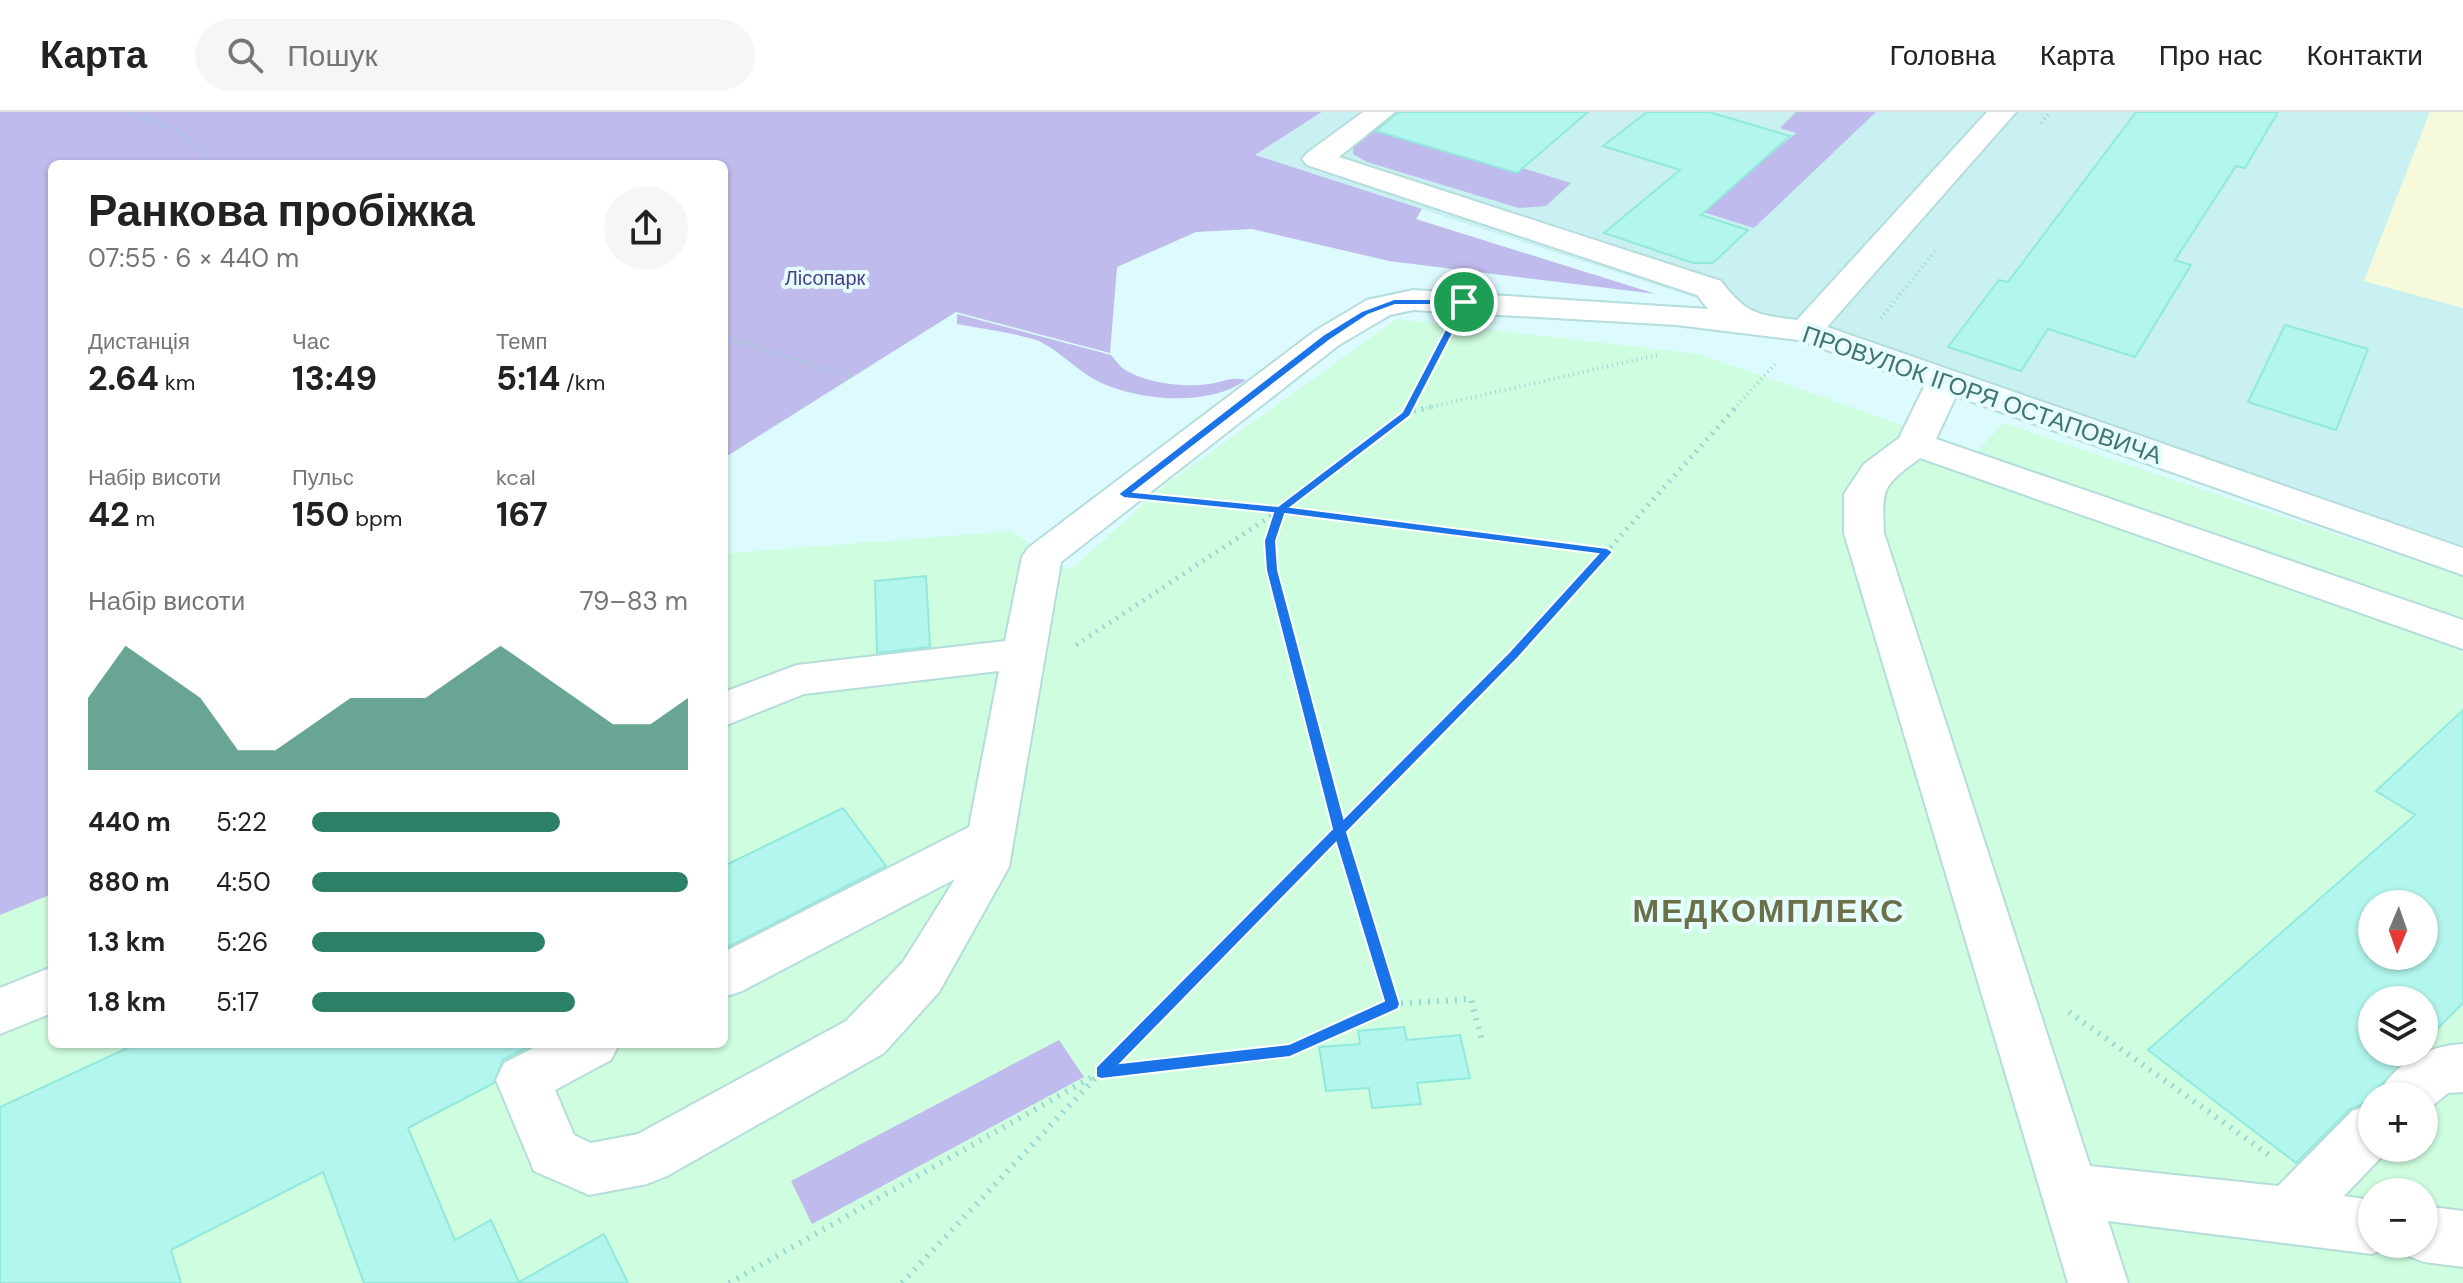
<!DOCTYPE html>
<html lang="uk">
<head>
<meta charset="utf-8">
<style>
  body { margin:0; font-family:"DM Sans",sans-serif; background:#f6f6f6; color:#222; height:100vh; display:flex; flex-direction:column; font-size:30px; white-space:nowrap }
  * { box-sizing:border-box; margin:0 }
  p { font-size:26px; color:#767676 }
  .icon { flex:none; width:44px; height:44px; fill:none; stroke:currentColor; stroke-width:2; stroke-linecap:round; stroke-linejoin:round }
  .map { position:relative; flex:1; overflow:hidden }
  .drawer { position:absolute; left:48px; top:48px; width:680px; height:888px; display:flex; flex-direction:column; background:#fff; border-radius:12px; box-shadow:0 2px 6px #0004 }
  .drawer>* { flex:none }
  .needle { width:52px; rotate:182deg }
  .tools { position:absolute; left:2358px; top:778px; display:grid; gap:16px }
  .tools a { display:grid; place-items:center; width:80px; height:80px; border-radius:50%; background:#fff; box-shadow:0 2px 6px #0004; font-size:40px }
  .pin { position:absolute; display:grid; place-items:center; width:68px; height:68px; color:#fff; margin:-34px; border:4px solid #fff; border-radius:50%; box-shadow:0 2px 8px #0007 }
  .round { display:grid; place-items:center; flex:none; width:84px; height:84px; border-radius:42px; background:#f6f6f6 }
  .headline { display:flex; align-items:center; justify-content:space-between; height:136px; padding:0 40px }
  h1 { font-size:44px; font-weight:700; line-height:60px }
  .figures { display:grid; grid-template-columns:repeat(3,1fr); gap:12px; height:136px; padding:8px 40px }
  .figures div { display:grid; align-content:center }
  .figures b { font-size:34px; font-weight:700 }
  .figures small { font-size:22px; font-weight:400 }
  .figures p { font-size:22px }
  .chart { height:224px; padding:16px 40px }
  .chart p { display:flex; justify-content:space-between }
  .chart svg { width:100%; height:144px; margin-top:8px; fill:#2b8067; opacity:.7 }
  ul { padding:0 40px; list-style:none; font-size:26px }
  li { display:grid; grid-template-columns:128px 96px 1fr; align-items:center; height:60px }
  li i { height:20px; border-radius:10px; background:#2b8067 }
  header { display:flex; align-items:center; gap:48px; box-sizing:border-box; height:112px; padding:0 40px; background:#fff; border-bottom:2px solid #e0e0e0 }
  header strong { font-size:38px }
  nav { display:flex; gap:44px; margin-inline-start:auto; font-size:28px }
  .search { width:560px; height:72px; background:#f6f6f6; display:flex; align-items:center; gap:20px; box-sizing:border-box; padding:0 28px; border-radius:44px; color:#767676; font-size:30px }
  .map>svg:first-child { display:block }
  .residential { fill:#c9f1f2 }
  .education { fill:#f6fada }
  .medical { fill:#cffde0; fill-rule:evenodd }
  .green { fill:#bfbbec }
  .building { fill:#b2f6ed; stroke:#91e9dd; stroke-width:2; fill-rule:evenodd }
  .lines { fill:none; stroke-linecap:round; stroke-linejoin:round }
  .minor-casing { stroke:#b4dddb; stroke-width:4 }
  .path-far2 { stroke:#96dad1; stroke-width:4; stroke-dasharray:1 4; stroke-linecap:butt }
  .path-far1 { stroke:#96dad1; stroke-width:5; stroke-dasharray:2 6; stroke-linecap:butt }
  .path { stroke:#96dad1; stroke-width:6; stroke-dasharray:2 7; stroke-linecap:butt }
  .minor { fill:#fff; fill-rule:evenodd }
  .route { fill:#1a73e8; stroke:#fff; stroke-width:2; fill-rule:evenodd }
  .labels { text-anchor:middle; stroke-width:8; stroke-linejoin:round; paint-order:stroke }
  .far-park-label { font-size:20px; fill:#4d4088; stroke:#e5fdff }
  .street-label { font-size:24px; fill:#44756d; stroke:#e5fdff }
  .district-label { font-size:32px; font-weight:bold; letter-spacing:2px; fill:#6b7048; stroke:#e5fdff }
</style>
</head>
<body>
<header>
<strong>Карта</strong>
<div class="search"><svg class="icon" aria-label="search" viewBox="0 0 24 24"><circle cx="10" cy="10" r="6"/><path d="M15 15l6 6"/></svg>Пошук</div>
<nav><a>Головна</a><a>Карта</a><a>Про нас</a><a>Контакти</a></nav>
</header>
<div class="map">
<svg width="2463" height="1171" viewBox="0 0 2463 1171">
  <rect width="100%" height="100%" fill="#ddfbfe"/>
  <path class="residential" d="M1323,0H2430L2365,169L2463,196V434L1838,218L1721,194L1254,43Z"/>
  <path class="education" d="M2430,0H2463V196L2364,169Z"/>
  <path class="medical" d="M1397,207L1699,242L1977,339L2004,311L2463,465V1171H0V802L52,781V932H724V445L732,441L1011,419L1070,458L1165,373ZM2372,792H2424V844H2372ZM2372,888H2424V940H2372ZM2372,984H2424V1036H2372ZM2372,1080H2424V1132H2372Z"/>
  <g class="green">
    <path d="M0,0H1322L1255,43L1422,97L1416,107L1656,182L1389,149L1252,117L1196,120L1117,155L1110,241L956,200L724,346V52H52V782L0,803Z"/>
    <path d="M1397,0H1427L1395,25L1516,61L1522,56L1571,71L1546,94L1519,96L1367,50L1353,42V35Z"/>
    <path d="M1796,0H1876L1754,116L1703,100L1796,21L1780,16Z"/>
    <path d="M957,202L1111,243C1115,247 1119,254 1124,257C1144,271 1186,276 1209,272C1224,270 1231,264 1246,268C1208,296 1132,289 1092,266C1075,256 1053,234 1036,228C1011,220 983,217 957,212Z"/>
    <path d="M1059,928L1084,965L812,1112L791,1069Z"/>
  </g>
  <g class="building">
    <path d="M1398,0H1588L1517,61L1376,19Z"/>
    <path d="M1647,0H1709L1790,24L1701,103L1748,118L1713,151H1693L1604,121L1680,58L1603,34Z"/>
    <path d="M2136,0H2278L2245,56L2236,54L2175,148L2191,153L2135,245L2048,217L2021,259L1948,235L1999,168L2008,170Z"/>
    <path d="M2285,213L2368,237L2336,318L2248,290Z"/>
    <path d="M926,464L930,535L877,541L875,469Z"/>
    <path d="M2463,598V891L2424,930V888H2372V940H2414L2361,993L2350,997L2296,1051L2148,938L2415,703L2376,679ZM2372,792H2424V844H2372Z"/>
    <path d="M843,696L886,754L724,837V754Z"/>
    <path d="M1404,915L1407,928L1460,923L1470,966L1417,971L1421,992L1372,996L1369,976L1326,979L1319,935L1360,932L1358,919Z"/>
    <path d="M136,932H534L503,948L494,971L408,1016L455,1128L491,1108L519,1170L604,1122L628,1171H364L323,1060L171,1138L181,1171H0V995Z"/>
  </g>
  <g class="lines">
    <defs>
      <g id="minor">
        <path d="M1363,0H1395L1339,45L1721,169C1746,202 1757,203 1797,208L1987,0H2016L1827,215L2463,436V463L1956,284L1936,327L2463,508V537L1920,346C1882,375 1882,374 1884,421L2090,1054L2278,1074L2352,999L2372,992V1036H2390L2344,1084L2372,1088V1132H2394L2393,1134L2372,1142L2108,1109L2128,1171H2068L1844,421V382L1864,352L1899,326L1925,273L1799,228L1676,213L1413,198L1390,203L1339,233L1061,450L1009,755L939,880L884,941L667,1064L647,1072L589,1083L534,1059L496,968L504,951L541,932H619L611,948L555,978L574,1023L591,1031L638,1022L846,909L903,850L955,767L742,879L724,885V840L969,715L999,559L804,582L724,614V580L797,553L1005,529L1022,445L1028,436L1315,219L1367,188L1413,178L1708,197L1697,183L1307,53L1302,47L1307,41Z"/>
        <path d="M52,855V901L0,922V876Z"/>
        <path d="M2463,932V980L2448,981L2424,1001V984H2378C2393,951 2427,934 2463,932Z"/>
        <path d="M2424,1094L2463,1099V1155L2424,1150L2403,1142L2399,1132H2424Z"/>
      </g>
    </defs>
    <use href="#minor" class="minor-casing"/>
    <g class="path-far2">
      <path d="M129,0L178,19L214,52"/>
      <path d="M2041,11L2050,0"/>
      <path d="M1881,206L1938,136"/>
      <path d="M724,225L853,265"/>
      <path d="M1408,297L1446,226"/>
      <path d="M1422,297L1657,243"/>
      <path d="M1734,297L1775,252"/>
    </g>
    <g class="path-far1">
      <path d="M1406,301L1431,295"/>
      <path d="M1186,388L1279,397"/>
      <path d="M1076,533L1280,398L1606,440"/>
      <path d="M1330,679L1272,458L1270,429L1280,398L1406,301L1409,295"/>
      <path d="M1379,679L1514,543L1736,295"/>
    </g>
    <g class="path">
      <path d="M1392,892L1471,887L1482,929"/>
      <path d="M2069,900L2269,1043"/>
      <path d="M729,1171L1101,960L1290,938L1392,892L1329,677"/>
      <path d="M902,1171L1101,960L1381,677"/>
    </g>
    <use href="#minor" class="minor"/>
  </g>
  <path class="route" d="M1394,187H1464L1469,190L1410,304L1291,395L1607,436L1613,440L1518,546L1347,720L1400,892L1398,897L1290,945L1101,967L1096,965V955L1332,717L1266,458L1264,429L1273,401L1124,386L1118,382L1323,223L1362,199ZM1395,193H1458L1402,300L1278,394L1134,380L1330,228L1368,203ZM1285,402L1598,442L1509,540L1344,706L1278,458L1276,429ZM1336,731L1384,889L1289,932L1121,951Z"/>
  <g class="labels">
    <g class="far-park-label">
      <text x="825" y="173">Лісопарк</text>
    </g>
    <g class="street-label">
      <text transform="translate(1982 283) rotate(19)" y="8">ПРОВУЛОК ІГОРЯ ОСТАПОВИЧА</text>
    </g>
    <g class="district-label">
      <text x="1769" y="810">МЕДКОМПЛЕКС</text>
    </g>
  </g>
</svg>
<div class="tools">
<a><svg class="needle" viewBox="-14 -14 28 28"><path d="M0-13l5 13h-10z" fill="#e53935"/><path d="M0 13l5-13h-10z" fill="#767676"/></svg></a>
<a><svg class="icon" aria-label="layers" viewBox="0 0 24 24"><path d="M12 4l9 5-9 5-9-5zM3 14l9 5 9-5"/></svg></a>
<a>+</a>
<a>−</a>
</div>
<div class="pin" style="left:1464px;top:190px;background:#1e9e55"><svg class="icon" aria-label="arrive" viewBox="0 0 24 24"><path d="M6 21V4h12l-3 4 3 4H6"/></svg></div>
<section class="drawer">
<div class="headline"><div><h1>Ранкова пробіжка</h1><p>07:55 · 6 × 440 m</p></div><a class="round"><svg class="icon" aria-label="share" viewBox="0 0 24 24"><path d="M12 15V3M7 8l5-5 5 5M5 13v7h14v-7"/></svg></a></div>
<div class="figures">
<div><p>Дистанція</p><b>2.64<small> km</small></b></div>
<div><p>Час</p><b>13:49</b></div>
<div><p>Темп</p><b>5:14<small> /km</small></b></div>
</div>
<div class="figures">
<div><p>Набір висоти</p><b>42<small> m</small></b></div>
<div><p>Пульс</p><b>150<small> bpm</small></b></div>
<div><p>kcal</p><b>167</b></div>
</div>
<div class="chart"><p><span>Набір висоти</span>79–83 m</p>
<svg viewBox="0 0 160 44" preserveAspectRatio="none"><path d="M0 44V22L10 6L20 14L30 22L40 38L50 38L60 30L70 22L80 22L90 22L100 14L110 6L120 14L130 22L140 30L150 30L160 22V44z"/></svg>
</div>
<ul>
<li><b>440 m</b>5:22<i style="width:66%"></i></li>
<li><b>880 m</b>4:50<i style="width:100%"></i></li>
<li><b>1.3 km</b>5:26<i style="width:62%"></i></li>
<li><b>1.8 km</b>5:17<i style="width:70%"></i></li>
</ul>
</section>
</div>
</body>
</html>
